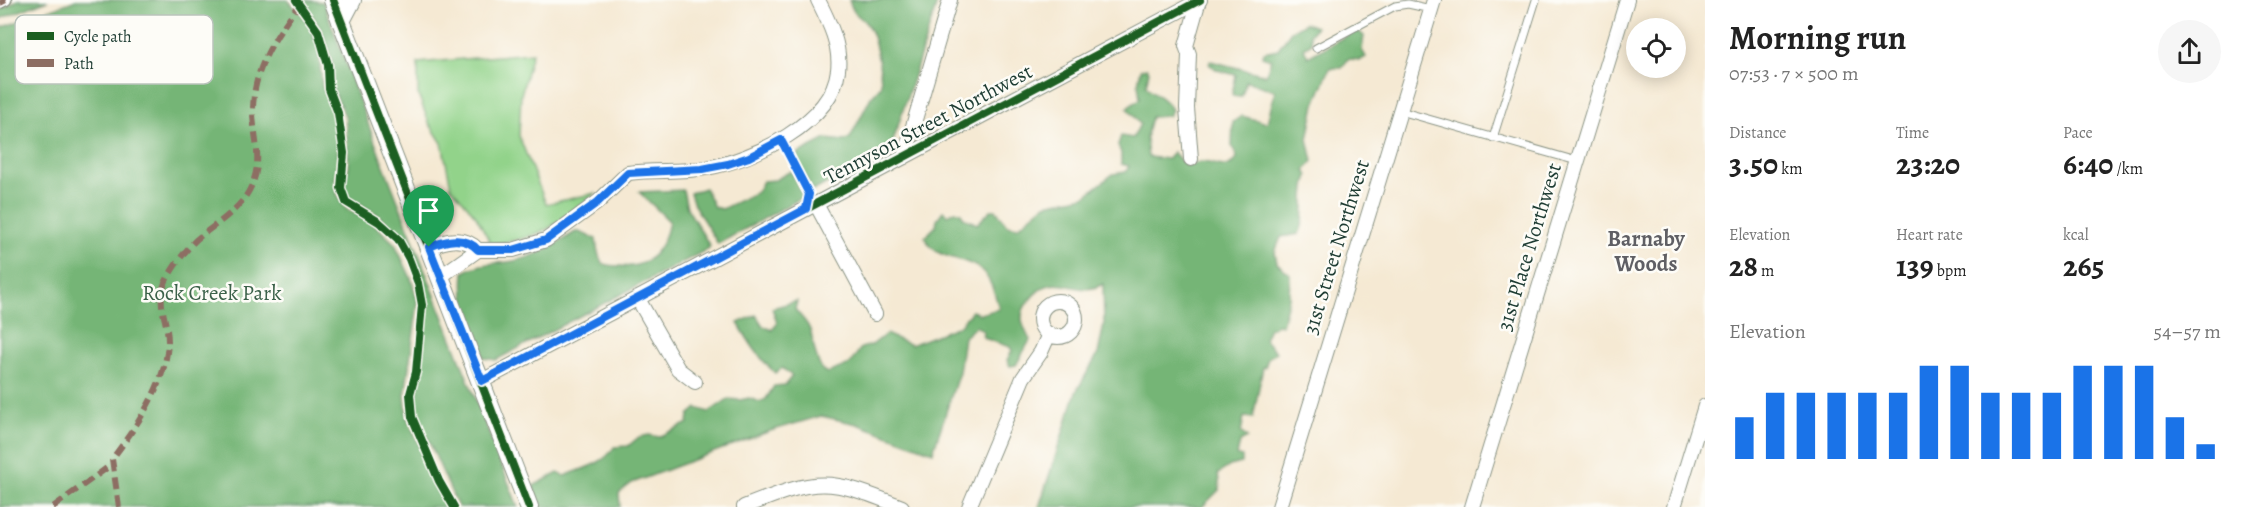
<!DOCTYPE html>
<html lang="en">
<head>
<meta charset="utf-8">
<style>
  body { margin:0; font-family:Alegreya,serif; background:#f6f6f6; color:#222; height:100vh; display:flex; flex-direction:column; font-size:22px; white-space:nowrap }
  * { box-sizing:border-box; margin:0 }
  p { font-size:20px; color:#767676 }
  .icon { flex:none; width:33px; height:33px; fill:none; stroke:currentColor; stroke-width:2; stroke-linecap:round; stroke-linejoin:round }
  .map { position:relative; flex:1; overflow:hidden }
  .side { display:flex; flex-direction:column; background:#fff; width:540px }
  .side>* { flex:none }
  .controls { position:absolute; left:1626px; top:18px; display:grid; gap:12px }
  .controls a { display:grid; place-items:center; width:60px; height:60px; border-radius:50%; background:#fff; box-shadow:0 3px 15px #0003; font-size:30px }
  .pin { position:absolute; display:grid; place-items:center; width:51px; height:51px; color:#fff; margin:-62px -26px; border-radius:50% 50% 50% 0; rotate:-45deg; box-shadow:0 0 6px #0007 }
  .pin .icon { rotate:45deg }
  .round { display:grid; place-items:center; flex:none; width:63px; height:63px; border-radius:32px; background:#f6f6f6 }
  .overview { display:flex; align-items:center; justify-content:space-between; height:102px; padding:0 24px }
  h1 { font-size:33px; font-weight:700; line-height:45px }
  .stats { display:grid; grid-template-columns:repeat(3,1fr); gap:9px; height:102px; padding:6px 24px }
  .stats div { display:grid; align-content:center }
  .stats b { font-size:30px; font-weight:700 }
  .stats small { font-size:16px; font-weight:400 }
  .stats p { font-size:16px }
  .chart { height:168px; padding:12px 24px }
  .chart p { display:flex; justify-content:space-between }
  .chart svg { width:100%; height:108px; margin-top:6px; stroke:#1a73e8; stroke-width:6 }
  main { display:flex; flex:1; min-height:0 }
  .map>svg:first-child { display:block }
  .green { fill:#92d38a; stroke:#58885f; stroke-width:1.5 }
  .forest { fill:#75b576; stroke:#4a7955; stroke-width:1.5 }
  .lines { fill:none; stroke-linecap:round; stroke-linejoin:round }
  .service-casing { stroke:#8a9384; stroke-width:9 }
  .pedestrian-casing { stroke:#8a9384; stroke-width:13 }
  .minor-casing { stroke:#8a9384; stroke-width:16 }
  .tertiary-casing { stroke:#8a9384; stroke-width:20 }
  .service { stroke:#fff; stroke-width:7 }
  .pedestrian { stroke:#fff; stroke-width:10 }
  .minor { stroke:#fff; stroke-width:14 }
  .tertiary { stroke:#fff; stroke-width:18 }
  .quiet { stroke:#8d6e63; stroke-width:6; stroke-dasharray:12 6; stroke-linecap:butt }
  .cycleway-casing { stroke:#fdfcf7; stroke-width:11 }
  .cycleway { stroke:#1b5e20; stroke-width:8 }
  .route-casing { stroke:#fff; stroke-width:12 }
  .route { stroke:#1a73e8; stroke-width:8 }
  .labels { text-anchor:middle; stroke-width:5; stroke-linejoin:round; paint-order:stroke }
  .street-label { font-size:21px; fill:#1f3d34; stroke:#fdfcf7 }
  .park-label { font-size:21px; fill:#3c624a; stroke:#fdfcf7 }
  .neighbourhood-label { font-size:22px; font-weight:bold; fill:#5f5f64; stroke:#fdfcf7 }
  .key { fill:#fdfcf7; stroke:#bac3bc; stroke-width:1.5 }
  .key-label { font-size:16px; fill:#1f3d34 }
</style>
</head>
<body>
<main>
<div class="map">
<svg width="1705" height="507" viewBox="0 0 1705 507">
  <rect width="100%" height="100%" fill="#fdfcf7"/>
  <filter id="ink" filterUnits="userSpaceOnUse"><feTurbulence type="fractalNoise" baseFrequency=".0167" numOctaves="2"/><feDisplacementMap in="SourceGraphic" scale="12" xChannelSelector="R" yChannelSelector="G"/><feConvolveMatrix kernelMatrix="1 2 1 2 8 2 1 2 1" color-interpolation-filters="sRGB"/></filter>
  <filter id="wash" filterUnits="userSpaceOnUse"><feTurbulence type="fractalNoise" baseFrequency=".008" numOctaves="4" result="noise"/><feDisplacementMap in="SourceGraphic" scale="24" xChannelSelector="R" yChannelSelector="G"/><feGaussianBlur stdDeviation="1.35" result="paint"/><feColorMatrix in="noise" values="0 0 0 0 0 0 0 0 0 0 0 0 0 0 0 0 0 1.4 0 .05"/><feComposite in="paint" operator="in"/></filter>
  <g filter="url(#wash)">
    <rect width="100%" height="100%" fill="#f5e9d3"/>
    <path class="green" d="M532,53L521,95L519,136L546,204L596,193C558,224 542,239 491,244L476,216L451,187L442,143L429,123L418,94V63Z"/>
    <g class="forest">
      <path d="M18,0H48L0,19V10Z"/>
      <path d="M76,0H288L308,22L318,45L322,86L334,113L338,154L335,179L337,194L346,209L373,223L395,244L411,278L418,303L405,395L407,417L447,507H0V28Z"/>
      <path d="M303,0L323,2L379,153L518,507H458L416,412L415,401L422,366L421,340L427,303L424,288L416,263L397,230L377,214L347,196L344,189L349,166L345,116L331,85L332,62L322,31Z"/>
      <path d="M849,0H938L891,148L813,191L797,161V154L826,139L844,141L850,138L871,97L881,86C881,71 876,38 868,26C860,13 856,21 849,0Z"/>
      <path d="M1305,23L1316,27L1310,34L1312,43L1304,48L1308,57L1357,30L1364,36L1362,50L1366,57L1361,60L1348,59L1342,68H1330L1315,104L1308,139L1313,161L1305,170L1308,176C1300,195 1308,215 1299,234L1281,237L1275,252L1277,263L1290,274L1289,298L1282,325L1277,324L1273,328H1269L1264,339L1276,352L1268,358L1265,367H1263L1253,418L1244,417L1241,432L1247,438L1240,442L1237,455L1242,457V463L1230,466L1218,474L1220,489L1202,507H1039L1076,392L1098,354L1104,324L1103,284C1074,301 1056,264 1028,302C1017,315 1023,327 1030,340L1016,365L1010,366L1007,360L1012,351L1010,347L984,338L982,335L984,332L976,326L964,337L959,372L933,452L857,424L821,416L770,431L632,483L619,493L620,507H540L533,486L558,473L565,476C583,468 605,464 614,447L628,446L639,437L649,435L659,437L688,423L689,415L697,408L709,412L728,399L740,400L749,398L760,402L766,399L774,386L785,385L792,376L782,368L775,373C759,358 749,342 738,323L756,315L763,326L772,330L777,323L772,308L797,301L795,309C800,317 808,321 811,333C814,347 815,357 822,370L828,373L850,364L861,348L872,345L886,334L911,345L959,326L972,311L980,314L999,309C996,297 991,278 981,270C964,255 935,262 925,237L936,226L937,219L943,211L948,215L955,211L961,213L964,218L977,224L991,210H996L1007,225L1018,227L1046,204L1085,196L1113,174L1126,172L1129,166L1121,164V153L1118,145L1121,136L1133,138L1140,124L1127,108L1140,99L1138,83L1141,69L1147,68L1149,71L1146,86C1154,94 1168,100 1172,110L1168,116L1151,117L1146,138L1148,157L1168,159L1173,152L1186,166C1191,165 1197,162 1201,162C1217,162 1227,174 1237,157L1232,146L1233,122L1242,116L1267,123L1275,91L1246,81L1242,96H1234L1232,94L1236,75L1217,70L1209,64L1210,61L1266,75L1271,59L1262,56L1264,52L1278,49L1291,31Z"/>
      <path d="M791,171L803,197L718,244L694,205L690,193L705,188L714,207L722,209L757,192L763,181L775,180Z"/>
      <path d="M683,190L687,208L710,246L708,249L496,360L484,358C470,332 461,301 464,272C482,261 499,265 518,260C540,255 558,243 577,231L596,239C597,246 597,256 602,262C607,267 613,265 620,266C648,270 665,248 669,221L639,192Z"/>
    </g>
  </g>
  <g filter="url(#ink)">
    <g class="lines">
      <defs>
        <g id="service">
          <path d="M1316,48L1395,6L1408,4L1431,9"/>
          <path d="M1400,111L1577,161"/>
          <path d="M1493,138L1536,0"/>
          <path d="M781,140L809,194L807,208"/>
        </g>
        <path id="pedestrian" d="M0,3L6,0"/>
        <g id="minor">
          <path d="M904,157L950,0"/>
          <path d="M1191,159L1187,108L1189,54L1186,46L1199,0"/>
          <path d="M816,204L875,314"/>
          <path d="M429,247C446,240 465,235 478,250"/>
          <path d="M441,276L478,250H513L546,240L598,202L628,173C653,169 680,173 706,168C753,160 832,123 838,70C841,45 829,22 818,0"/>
          <path d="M638,299L678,369L695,382"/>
          <circle cx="1058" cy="319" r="18"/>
          <path d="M482,381L1200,0"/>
          <path d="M744,507C819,477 827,477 902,507"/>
          <path d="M969,507L1023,378L1041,352L1049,334"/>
          <path d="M1279,507L1434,0"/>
          <path d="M1472,507L1627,0"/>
          <path d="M1674,507L1705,406"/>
        </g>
        <g id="tertiary">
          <path d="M333,0L529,507"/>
          <path d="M341,21L352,0"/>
        </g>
      </defs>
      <use href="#service" class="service-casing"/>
      <use href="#pedestrian" class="pedestrian-casing"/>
      <use href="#minor" class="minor-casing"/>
      <use href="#tertiary" class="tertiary-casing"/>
      <use href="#service" class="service"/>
      <use href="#pedestrian" class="pedestrian"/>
      <use href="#minor" class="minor"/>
      <use href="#tertiary" class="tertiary"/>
      <g class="quiet">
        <path d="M0,3L6,0"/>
        <path d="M53,507L111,465"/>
        <path d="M119,507L112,459C136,427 167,383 168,341C168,321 156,304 165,283C171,270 186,249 197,239C218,222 243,209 253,182C262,159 254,138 253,114C252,68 276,36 302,0"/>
      </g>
      <defs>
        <g id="cycleway">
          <path d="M296,0L318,31L328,65L329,89L338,113L344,153L341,188L346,202L379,222L398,239L409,259L418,283L422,305L416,372L410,394L412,417L439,481L454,507"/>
          <path d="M333,0L529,507"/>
          <path d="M482,381L1200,0"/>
        </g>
      </defs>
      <use href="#cycleway" class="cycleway-casing"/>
      <use href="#cycleway" class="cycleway"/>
    </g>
  </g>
  <g class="lines" filter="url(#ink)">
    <defs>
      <path id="route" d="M781,140L809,194L806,209L482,381L429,247C446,240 465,235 478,250H513L546,240L598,202L628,173L702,169L728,164L749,157Z"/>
    </defs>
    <use href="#route" class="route-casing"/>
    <use href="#route" class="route"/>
  </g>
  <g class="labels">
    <g class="street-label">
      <text transform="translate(928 124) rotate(-28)" y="7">Tennyson Street Northwest</text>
      <text transform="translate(1336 247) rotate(-73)" y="7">31st Street Northwest</text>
      <text transform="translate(1529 247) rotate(-73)" y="7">31st Place Northwest</text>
    </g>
    <g class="park-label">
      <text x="212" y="300">Rock Creek Park</text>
    </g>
    <g class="neighbourhood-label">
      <text x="1646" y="246">Barnaby<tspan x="1646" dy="25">Woods</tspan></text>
    </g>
  </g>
  <rect x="15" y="15" width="198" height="69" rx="9" class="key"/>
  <rect x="27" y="32" width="27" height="8" fill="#1b5e20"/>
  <rect x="27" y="59" width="27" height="8" fill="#8d6e63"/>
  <g class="key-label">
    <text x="64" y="42">Cycle path</text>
    <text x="64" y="69">Path</text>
  </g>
</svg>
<div class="controls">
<a><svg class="icon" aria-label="locate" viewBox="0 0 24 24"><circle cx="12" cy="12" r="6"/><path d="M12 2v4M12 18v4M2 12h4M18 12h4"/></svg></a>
</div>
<div class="pin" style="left:429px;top:247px;background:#1e9e55"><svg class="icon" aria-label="arrive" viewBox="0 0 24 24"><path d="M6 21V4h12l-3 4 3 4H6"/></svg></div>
</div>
<section class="side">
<div class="overview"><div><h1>Morning run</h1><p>07:53 · 7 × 500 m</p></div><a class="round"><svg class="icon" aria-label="share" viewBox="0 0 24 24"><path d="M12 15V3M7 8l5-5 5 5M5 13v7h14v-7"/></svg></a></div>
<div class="stats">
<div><p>Distance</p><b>3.50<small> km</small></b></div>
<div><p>Time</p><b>23:20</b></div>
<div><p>Pace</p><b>6:40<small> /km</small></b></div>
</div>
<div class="stats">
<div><p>Elevation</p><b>28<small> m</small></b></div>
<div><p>Heart rate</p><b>139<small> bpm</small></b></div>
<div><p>kcal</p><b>265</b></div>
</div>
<div class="chart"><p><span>Elevation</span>54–57 m</p>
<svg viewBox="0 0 160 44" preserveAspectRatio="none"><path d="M5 44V27M15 44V17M25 44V17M35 44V17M45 44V17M55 44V17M65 44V6M75 44V6M85 44V17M95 44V17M105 44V17M115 44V6M125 44V6M135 44V6M145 44V27M155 44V38"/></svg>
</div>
</section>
</main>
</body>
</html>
